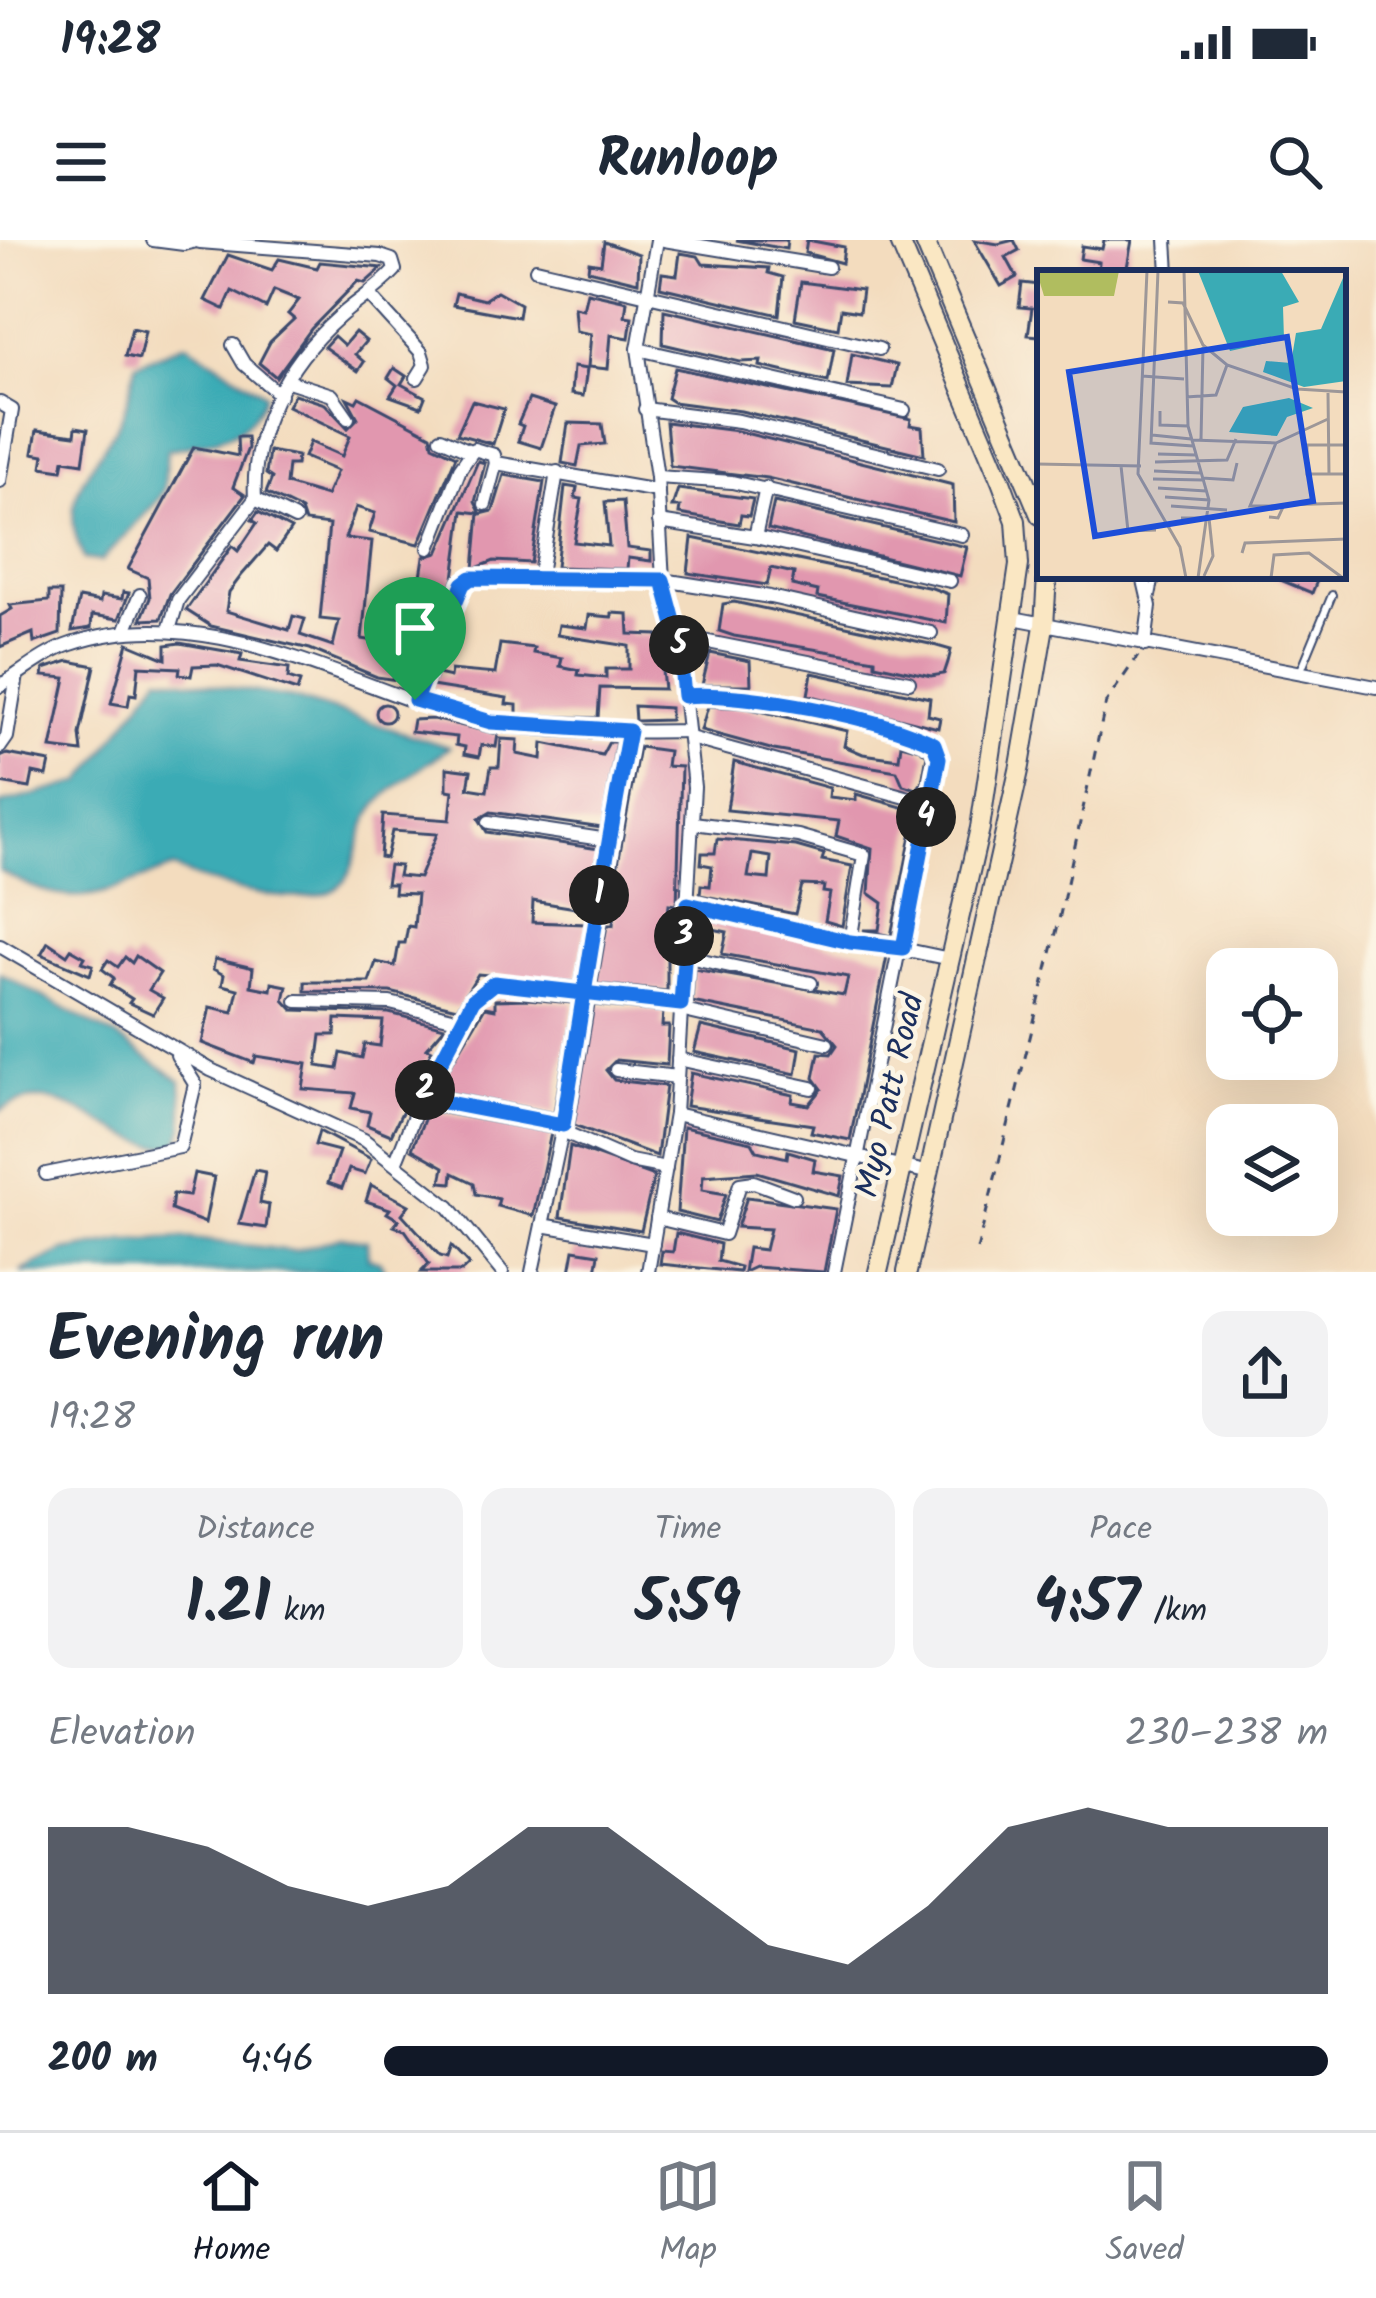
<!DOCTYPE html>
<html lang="en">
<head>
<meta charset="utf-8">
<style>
  body { margin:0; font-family:Kalam,sans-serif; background:#f2f2f3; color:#1f2937; height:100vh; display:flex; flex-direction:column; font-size:45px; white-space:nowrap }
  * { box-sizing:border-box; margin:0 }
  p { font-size:39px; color:#747a83 }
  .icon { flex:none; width:66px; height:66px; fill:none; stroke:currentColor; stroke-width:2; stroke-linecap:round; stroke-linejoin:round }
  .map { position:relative; height:1032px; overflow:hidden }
  .drawer { display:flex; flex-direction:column; background:#fff; flex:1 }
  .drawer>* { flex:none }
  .buttons { position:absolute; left:1206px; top:708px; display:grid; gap:24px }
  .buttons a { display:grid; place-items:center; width:132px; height:132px; border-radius:24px; background:#fff; box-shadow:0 12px 48px #0002; font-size:60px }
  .pin { position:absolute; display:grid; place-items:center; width:102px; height:102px; color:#fff; margin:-123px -51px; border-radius:50% 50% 50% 0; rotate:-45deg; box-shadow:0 0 12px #0007 }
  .pin .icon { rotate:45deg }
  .km { position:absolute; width:60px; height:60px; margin:-30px; border-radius:50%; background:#222; color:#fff; font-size:33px; line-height:60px; text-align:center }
  .round { display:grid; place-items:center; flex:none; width:126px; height:126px; border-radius:24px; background:#f2f2f3 }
  .head { display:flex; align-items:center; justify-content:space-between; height:204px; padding:0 48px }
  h1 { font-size:66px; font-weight:600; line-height:90px }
  .stats { display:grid; grid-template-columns:repeat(3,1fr); gap:18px; height:204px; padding:12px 48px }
  .stats div { display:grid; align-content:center; border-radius:24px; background:#f2f2f3; text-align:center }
  .stats b { font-size:60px; font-weight:600 }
  .stats small { font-size:33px; font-weight:400 }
  .stats p { font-size:33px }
  .chart { height:336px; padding:24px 48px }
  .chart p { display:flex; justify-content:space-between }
  .chart svg { width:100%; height:216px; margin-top:12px; fill:#111827; opacity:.7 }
  ul { padding:0 48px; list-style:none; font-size:39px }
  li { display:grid; grid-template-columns:192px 144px 1fr; align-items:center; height:90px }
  li i { height:30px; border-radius:15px; background:#111827 }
  .status { display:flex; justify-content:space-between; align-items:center; height:84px; padding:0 60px; background:#fff; direction:ltr }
  .status svg { height:33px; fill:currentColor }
  header { display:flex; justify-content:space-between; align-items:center; height:156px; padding:0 48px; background:#fff; font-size:54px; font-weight:600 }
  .tabs { display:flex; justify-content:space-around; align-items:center; height:168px; border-top:3px solid #e0e1e3; background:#fff; font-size:33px; color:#747a83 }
  .tabs a { display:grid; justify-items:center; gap:6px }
  .tabs .on { color:#111827 }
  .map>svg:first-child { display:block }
  .water { fill:#3aabb5; stroke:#2a6d8a; stroke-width:3 }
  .building { fill:#e197af; fill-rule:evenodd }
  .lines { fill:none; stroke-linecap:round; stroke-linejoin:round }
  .lane-casing { stroke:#3b496c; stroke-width:10 }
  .street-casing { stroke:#3b496c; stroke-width:16 }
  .secondary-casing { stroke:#3b496c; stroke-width:22 }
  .path { stroke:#3b496c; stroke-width:3; stroke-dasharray:9 9; stroke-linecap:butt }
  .lane { stroke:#fff; stroke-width:6 }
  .street { stroke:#fff; stroke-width:12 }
  .secondary { stroke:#fae7c3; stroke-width:18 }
  .route-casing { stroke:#fff; stroke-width:24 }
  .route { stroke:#1a73e8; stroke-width:15 }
  .labels { text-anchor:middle; stroke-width:9; stroke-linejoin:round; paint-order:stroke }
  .street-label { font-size:33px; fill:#1b2f5e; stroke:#fcf5e5 }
  .inset-road { fill:none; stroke:#9d9798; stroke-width:3 }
  .view { fill:#1d4ed8; fill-opacity:0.15; stroke:#1d4ed8; stroke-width:6 }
  .inset-edge { fill:none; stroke:#1b2f5e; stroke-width:6 }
</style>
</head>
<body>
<div class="status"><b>19:28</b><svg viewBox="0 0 49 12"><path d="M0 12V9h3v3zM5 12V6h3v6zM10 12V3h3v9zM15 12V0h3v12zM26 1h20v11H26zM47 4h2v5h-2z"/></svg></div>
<header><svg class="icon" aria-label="menu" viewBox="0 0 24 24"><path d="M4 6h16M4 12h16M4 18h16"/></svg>Runloop<svg class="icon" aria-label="search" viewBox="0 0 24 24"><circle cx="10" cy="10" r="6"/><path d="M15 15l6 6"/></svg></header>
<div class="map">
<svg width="1376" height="1032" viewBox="0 0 1376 1032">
  <rect width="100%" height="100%" fill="#fcf5e5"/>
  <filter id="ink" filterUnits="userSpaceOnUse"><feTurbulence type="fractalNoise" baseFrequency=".00833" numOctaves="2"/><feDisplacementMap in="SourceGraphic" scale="24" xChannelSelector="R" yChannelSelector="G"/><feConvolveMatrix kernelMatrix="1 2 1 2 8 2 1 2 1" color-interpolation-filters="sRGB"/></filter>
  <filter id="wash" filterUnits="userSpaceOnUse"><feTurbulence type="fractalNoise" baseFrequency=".004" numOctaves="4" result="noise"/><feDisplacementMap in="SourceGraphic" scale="48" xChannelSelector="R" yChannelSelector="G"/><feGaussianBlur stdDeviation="2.7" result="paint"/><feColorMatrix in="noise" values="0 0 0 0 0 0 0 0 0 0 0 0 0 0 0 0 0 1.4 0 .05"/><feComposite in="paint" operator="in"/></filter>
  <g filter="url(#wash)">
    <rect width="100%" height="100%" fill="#f3dcbe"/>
    <g class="water">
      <path d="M186,103L265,154C249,201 210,200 167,210L164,249L158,260L101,321L84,319C54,255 93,232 120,180C129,164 131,142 136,124Z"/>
      <path d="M160,436L294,458L449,507C426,526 394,544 376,566C361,584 359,615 348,636C325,680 209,645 173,628C95,655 77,674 0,631V564L82,542Z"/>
      <path d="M0,733L118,798L181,841L184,886L177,905C115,915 66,828 0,871Z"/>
      <path d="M341,997L367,1001L368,1018L380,1022L385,1032H20L64,1011L123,1001L184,998L295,1011Z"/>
    </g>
    <g id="blocks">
      <g class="building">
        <path d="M736,0H787L786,9Z"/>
        <path d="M807,0L844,7L842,23L805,13Z"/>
        <path d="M974,0L998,4L1014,0L1019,10L1006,17L1017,37L1001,46Z"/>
        <path d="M1104,0H1132L1126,33H1098L1099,22L1080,19L1082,6L1102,9Z"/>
        <path d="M604,2L639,14L638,42L588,30L589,22L601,24Z"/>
        <path d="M680,13L698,16L703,24L769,28L768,33L783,37L779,75L660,47L662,33L677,35Z"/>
        <path d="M228,15L272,30L279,19L317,28L320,22L382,28L365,43L358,41L311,89L276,137L259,123L270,102L294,79L288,74L299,60L274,50L266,68L232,51L224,69L205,60Z"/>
        <path d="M801,42L862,50L859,72L841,69L838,88L795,79Z"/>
        <path d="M1022,43L1040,45V96L1028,95L1032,68L1019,67Z"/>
        <path d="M497,51L520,64L518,77L453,65L456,53L484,60Z"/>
        <path d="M587,52L627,61L625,76L632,77L629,98L611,95L608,129L588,127L591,94L576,91L574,67L583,69Z"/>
        <path d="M664,70L834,109L828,142L760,126L761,121L740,122L663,104Z"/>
        <path d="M132,88L145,91L139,119L125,116Z"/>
        <path d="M355,92L366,101L355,114L364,122L358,131L324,107L334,96L344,105Z"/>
        <path d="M852,114L897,125L892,148L847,146Z"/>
        <path d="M573,127L587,129L583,156L571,154Z"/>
        <path d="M394,128L406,136L401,144L425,157L421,167L390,156L397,145L388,138Z"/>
        <path d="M675,128L911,179L910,185L922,187L924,215L741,171L673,162L667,158Z"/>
        <path d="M294,154L325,164L348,188L358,178L347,158L356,162L359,157L431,195L433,205L456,216L419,304L369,292L375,273L356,267L345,298L372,301L362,399L400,405L406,428L416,430L411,442L377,437L310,409L211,386L186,370L232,306L238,311L257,283L252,280L258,272L291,289L276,311L268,305L241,336L229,352L226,371L289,390L293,376L305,379L300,395L333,406L339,381L320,379L329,285L305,282L301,270L266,253L272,238L266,234L269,211L297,216L296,225H288L286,244L326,256L337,231L304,217L310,202L342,216L350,196L288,166Z"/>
        <path d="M529,159L555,167L541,208L518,201L523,186L518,184Z"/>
        <path d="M472,161L504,169L493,204L457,194Z"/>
        <path d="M666,182L737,191L953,245L954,282L767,238L670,226Z"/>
        <path d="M568,183L602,184L605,204L581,206L577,226L562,223Z"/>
        <path d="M76,187L88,189L83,223L64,220L62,230L42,227L44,215L33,213L37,190L75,195Z"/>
        <path d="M237,197H247L248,208L233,247L245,255L170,354L161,379L141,380L150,358L148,338L128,329L194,207L238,216Z"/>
        <path d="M478,221L485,223L475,262L481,274L493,271L504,235L544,242L531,323L494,321L474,329L479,273L463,271L454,338L443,365L417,362L424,317L438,313Z"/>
        <path d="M565,246L577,248L575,258L582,259L574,302L609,306L605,262L623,261L627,308L651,311V321L628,318L627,329L556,327Z"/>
        <path d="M678,249L753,259L749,276L741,275L739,284L679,274L680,267H672Z"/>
        <path d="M774,262L967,307L960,336L768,289Z"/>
        <path d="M692,298L932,348L948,354L946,383L817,357L818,351L792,345L794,333L771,328L767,345L688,333Z"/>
        <path d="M1271,336H1319L1312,353Z"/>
        <path d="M49,352H61L60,394L34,403L33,393L0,407V376L12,369L10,365L49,361Z"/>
        <path d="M123,352L129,353L119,379L92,375L91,388L72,391L79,358L100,362L101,356L122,359Z"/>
        <path d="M734,362L930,404L951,410L948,422L944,434L931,436L875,424V419L734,396L719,391L723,364Z"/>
        <path d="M612,373L628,374L629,394L658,395L664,449L600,448L598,478L517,475V465L506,464L507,458L432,446L437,434L450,437L451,430L495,434L500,404L534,408L533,413L562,418L560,426L579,430L578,435L606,438V429H629V406L557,395L559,385L587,388L589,375L612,377Z"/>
        <path d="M128,403L166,419V405L180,403L242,414L240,421L289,428L288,438L300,442L297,451L217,425L193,426L191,436L179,434L180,428L139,426L136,455L130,454L128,466L111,463Z"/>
        <path d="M710,413L750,421L751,445H702Z"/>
        <path d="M69,421L95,426L80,494L82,512L51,508L66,438L43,436L44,429Z"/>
        <path d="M812,433L930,458L928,475L940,478L938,488L808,455Z"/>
        <circle cx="385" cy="473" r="9"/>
        <path d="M634,466L670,468V480L635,481Z"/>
        <path d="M708,466L747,468L847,491L844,506L863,514L899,519L901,504L920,509L927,515L922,542L917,549L903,545L897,531L774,510L701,490Z"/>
        <path d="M433,479L498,494L496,507L481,505L479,517L464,514L465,507L456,505L457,497L411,492L413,480Z"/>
        <path d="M501,499L518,500L517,514L542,519L543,503L602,515L609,502H616L602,588L491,572L479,579L487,592L599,609L588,670L533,661L532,682L586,684L576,742L478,734L457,768L390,752L305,751V742H369L376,722L395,726L399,703H405L408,686L414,687L417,654L394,653L395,644H386L389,625L400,626L398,636L419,638L437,594L392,591L386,618L380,617L383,575L450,580L453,551L447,550V528L471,531L468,548L487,551L491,527H499Z"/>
        <path d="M639,507L668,511L666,526L681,527L677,665L669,664L667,685V751L597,744L607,685H613L614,674L609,673Z"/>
        <path d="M7,514L50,522L47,536L33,533L30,548L0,543V517Z"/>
        <path d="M734,522L830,548L829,557L856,560V554L916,571L891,696L863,690H879L883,663L869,653L872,608L836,596L839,581L727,570Z"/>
        <path d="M717,599L796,606L824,614L822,620L852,626L842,686L825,681L830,653L823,652L824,646L802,645L795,674L700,655L701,645L710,646L712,626L701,624L702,613H715ZM752,614L771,617L769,639L748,637Z"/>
        <path d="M709,679L887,716L850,900L811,892L813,885L686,866L691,833L793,855L792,862L809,865L822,849L814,838L819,813L831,814L837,805L823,788L692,762L694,729L844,755L848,737L722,714L727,692L708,688Z"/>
        <path d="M48,702L67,715L71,709L85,717L82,722L93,725L90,735L41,714Z"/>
        <path d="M136,716L160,733L149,750L163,758L153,774L129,763L132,759L110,745L114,738L102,729L108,720L118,727L125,717L132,723Z"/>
        <path d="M215,719L253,728L251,746L271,750L272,743L287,746L284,760L293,770L389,773L445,787L427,808L432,810L391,895L367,885L370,872L351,868L355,853L303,849L307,824L256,816L254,823L202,803L210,767L233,772L238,749L222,745L224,735L213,729ZM336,779L383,781L380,806L365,804L362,818L341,813L338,829L317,826L321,795H335Z"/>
        <path d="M527,759L573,763L554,873L436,850L485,767L495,769V760Z"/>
        <path d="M594,765L663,772L662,786H669L667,825L616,820L606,830L614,840L666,846L657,916L574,885Z"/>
        <path d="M701,786L800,809L796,834L694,812Z"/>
        <path d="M428,870L551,893L533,976L497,966L499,959L476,954L474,943L453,933L452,943L441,942L444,927L412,909Z"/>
        <path d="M683,887L752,902L757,911L787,918L788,911L815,919L813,931L843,936L839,956L757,932L703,936L702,950L726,954L717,982L677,972Z"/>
        <path d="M319,891L371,919L365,934L349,929L342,948L328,943L339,911L315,905Z"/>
        <path d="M570,906L654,936L641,991L560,977Z"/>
        <path d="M255,930L265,932L260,963L269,965L266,988L239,984Z"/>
        <path d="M194,933L214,937L205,983L171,970L173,954L189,956Z"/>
        <path d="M371,945L409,965L402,974L440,1016L447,1018L451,1006L469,1025L461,1032H421L429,1024L405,990L394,986L399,980L387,973L390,969L366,961Z"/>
        <path d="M747,957L836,969L824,1032L755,1027L744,1032L748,1008L765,1010L770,989L737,987Z"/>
        <path d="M676,993L720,1004L718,1021L740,1027L739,1032L660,1024L662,1011L673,1012Z"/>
        <path d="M574,1010L599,1014L596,1032H570Z"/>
      </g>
    </g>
  </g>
  <g filter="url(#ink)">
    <use href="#blocks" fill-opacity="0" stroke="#3b496c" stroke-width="3"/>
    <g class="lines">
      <defs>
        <g id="lane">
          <path d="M1152,356L1156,336"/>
          <path d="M1301,430L1332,355"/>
        </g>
        <g id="street">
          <path d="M153,0L184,4L201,0"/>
          <path d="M664,0L828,27"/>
          <path d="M1166,0L1168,33"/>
          <path d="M536,29L879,109"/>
          <path d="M371,57L421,112L425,125L417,138"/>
          <path d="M233,105L244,124L280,155"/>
          <path d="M638,109L904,170"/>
          <path d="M288,141L332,155L348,178"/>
          <path d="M0,163L12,170L0,241"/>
          <path d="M645,169L739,181L938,229"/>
          <path d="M441,198L470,211"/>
          <path d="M657,237L732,242L962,295"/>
          <path d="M255,259L295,279"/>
          <path d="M485,264L496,223"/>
          <path d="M659,282L755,297L950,341"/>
          <path d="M755,297L766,248"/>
          <path d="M429,308L460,229L474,209L494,215L496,223L658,251"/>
          <path d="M1143,336L1150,366L1145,405"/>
          <path d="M539,340L557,232"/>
          <path d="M1013,378L1376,447"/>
          <path d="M169,390L178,360L255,259C251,190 286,124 338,78C358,60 377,50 395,30L392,20L380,16L200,2"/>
          <path d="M125,391L140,355"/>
          <path d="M678,396L909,442"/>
          <path d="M0,446C22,432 46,412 71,404C192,362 320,430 433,468C511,495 606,492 688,491"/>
          <path d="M684,456C766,449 846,479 925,499L939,511L834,1032"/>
          <path d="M415,460L463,344L488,335L583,342L663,340L770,357L931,393"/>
          <path d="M690,498L928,563"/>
          <path d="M0,507L7,497L17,435"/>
          <path d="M489,582L608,600"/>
          <path d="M693,583L798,596L864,615L850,702"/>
          <path d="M688,664L950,719"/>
          <path d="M0,706L211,830L364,900L449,967L502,1032"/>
          <path d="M683,716L811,743"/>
          <path d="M297,761L390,763L465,781"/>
          <path d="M680,770L827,804"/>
          <path d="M678,819L812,848"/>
          <path d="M616,830L677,837"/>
          <path d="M422,858L563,885"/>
          <path d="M675,874L930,933"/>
          <path d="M562,891L630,921L666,928"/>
          <path d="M396,921C420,863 444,786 492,745L681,763"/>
          <path d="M46,934L180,907L195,844L177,815"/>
          <path d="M657,978L724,994L740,944L754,942L794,957"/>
          <path d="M542,985L653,1004"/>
          <path d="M532,1032L562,891L629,491"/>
          <path d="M648,1032L675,874L694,547L678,396L663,340L657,237L638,109L657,0"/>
        </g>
        <g id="secondary">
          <path d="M924,0L1040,275"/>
          <path d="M878,1032L980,588L1019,325L1016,281L1001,241L899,0"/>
          <path d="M907,1032L1020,526L1044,386L1047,336"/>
        </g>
      </defs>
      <use href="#lane" class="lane-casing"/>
      <use href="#street" class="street-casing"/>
      <use href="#secondary" class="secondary-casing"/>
      <path class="path" d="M977,1010L1057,689L1106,462L1138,416"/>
      <use href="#lane" class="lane"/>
      <use href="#street" class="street"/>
      <use href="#secondary" class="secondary"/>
    </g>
  </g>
  <g class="lines" filter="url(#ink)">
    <defs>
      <path id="route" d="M415,460L491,482L629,491C604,622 584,753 563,885L422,858L473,760L494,743L681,764L688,664L850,702L903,708L939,518L934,504C881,477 744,451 684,456L678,396L663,340L471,338L463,344L415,460"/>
    </defs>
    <use href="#route" class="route-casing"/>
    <use href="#route" class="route"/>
  </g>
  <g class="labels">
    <g class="street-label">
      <text transform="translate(888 855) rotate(-77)" y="12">Myo Patt Road</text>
    </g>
  </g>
  <g transform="translate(1037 30)">
    <rect width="309" height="309" fill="#f3dcbe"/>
    <path d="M82,1L77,26H7L0,3Z" fill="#b0bd5f"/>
    <path d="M161,1H244L262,32L246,37L247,69L193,81ZM309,1V111L267,117L226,102L229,91L254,93L259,63L284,59ZM252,128L276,138L250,147L240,166L192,162L206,137Z" fill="#3aabb5"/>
    <path class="inset-road" d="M110,1L101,204L143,277L149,308M121,1L114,173L156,176M147,1L151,156L172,230L161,308M131,32L146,33L166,75L190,95L260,119L309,122M105,106L147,109M291,123L292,205M149,127L179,125L190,95M123,141V155L151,156M115,165L154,169M164,169L166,77M155,170L239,173L291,149M239,173L213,236H244M309,175H270V204H309M121,184L159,185M118,192L190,190L199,169M0,194L104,196M84,196L91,261L119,260M117,201L164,203M165,208L196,210L200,193M116,209L166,210M121,218L169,221M128,227L172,230M134,236L190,240M232,247L241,248L247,235L309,233M144,248H172L176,286L167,306M205,283L208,273L309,269M234,308L237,285L272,283L306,308"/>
    <path class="view" d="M250,67L276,231L58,266L32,102Z"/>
    <rect width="309" height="309" class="inset-edge"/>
  </g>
</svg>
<div class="buttons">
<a><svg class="icon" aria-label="locate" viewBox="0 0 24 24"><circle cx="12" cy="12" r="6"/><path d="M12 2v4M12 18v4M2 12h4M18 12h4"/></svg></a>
<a><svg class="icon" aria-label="layers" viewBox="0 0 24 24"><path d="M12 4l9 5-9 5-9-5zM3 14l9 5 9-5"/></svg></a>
</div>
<div class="pin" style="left:415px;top:460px;background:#1e9e55"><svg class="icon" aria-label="arrive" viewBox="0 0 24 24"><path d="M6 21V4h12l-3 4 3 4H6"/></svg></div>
<b class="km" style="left:599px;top:655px">1</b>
<b class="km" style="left:425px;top:850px">2</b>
<b class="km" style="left:684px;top:696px">3</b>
<b class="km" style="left:926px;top:577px">4</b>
<b class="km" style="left:679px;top:405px">5</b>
</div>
<section class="drawer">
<div class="head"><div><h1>Evening run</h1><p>19:28</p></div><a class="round"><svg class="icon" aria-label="share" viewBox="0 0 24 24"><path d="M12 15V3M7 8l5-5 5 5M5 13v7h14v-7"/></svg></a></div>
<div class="stats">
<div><p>Distance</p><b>1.21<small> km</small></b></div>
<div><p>Time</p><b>5:59</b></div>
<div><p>Pace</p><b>4:57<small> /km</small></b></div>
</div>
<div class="chart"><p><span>Elevation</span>230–238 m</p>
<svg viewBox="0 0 160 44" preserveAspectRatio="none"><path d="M0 44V10L10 10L20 14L30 22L40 26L50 22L60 10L70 10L80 22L90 34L100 38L110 26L120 10L130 6L140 10L150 10L160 10V44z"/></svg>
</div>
<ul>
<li><b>200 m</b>4:46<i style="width:100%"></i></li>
</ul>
</section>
<nav class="tabs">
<a class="on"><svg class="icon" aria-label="home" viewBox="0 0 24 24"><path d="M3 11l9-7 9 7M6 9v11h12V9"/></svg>Home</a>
<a><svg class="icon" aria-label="map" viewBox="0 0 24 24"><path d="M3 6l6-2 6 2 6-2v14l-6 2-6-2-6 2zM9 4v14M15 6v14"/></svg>Map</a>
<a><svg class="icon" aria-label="saved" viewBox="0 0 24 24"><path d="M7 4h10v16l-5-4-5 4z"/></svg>Saved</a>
</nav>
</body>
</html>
